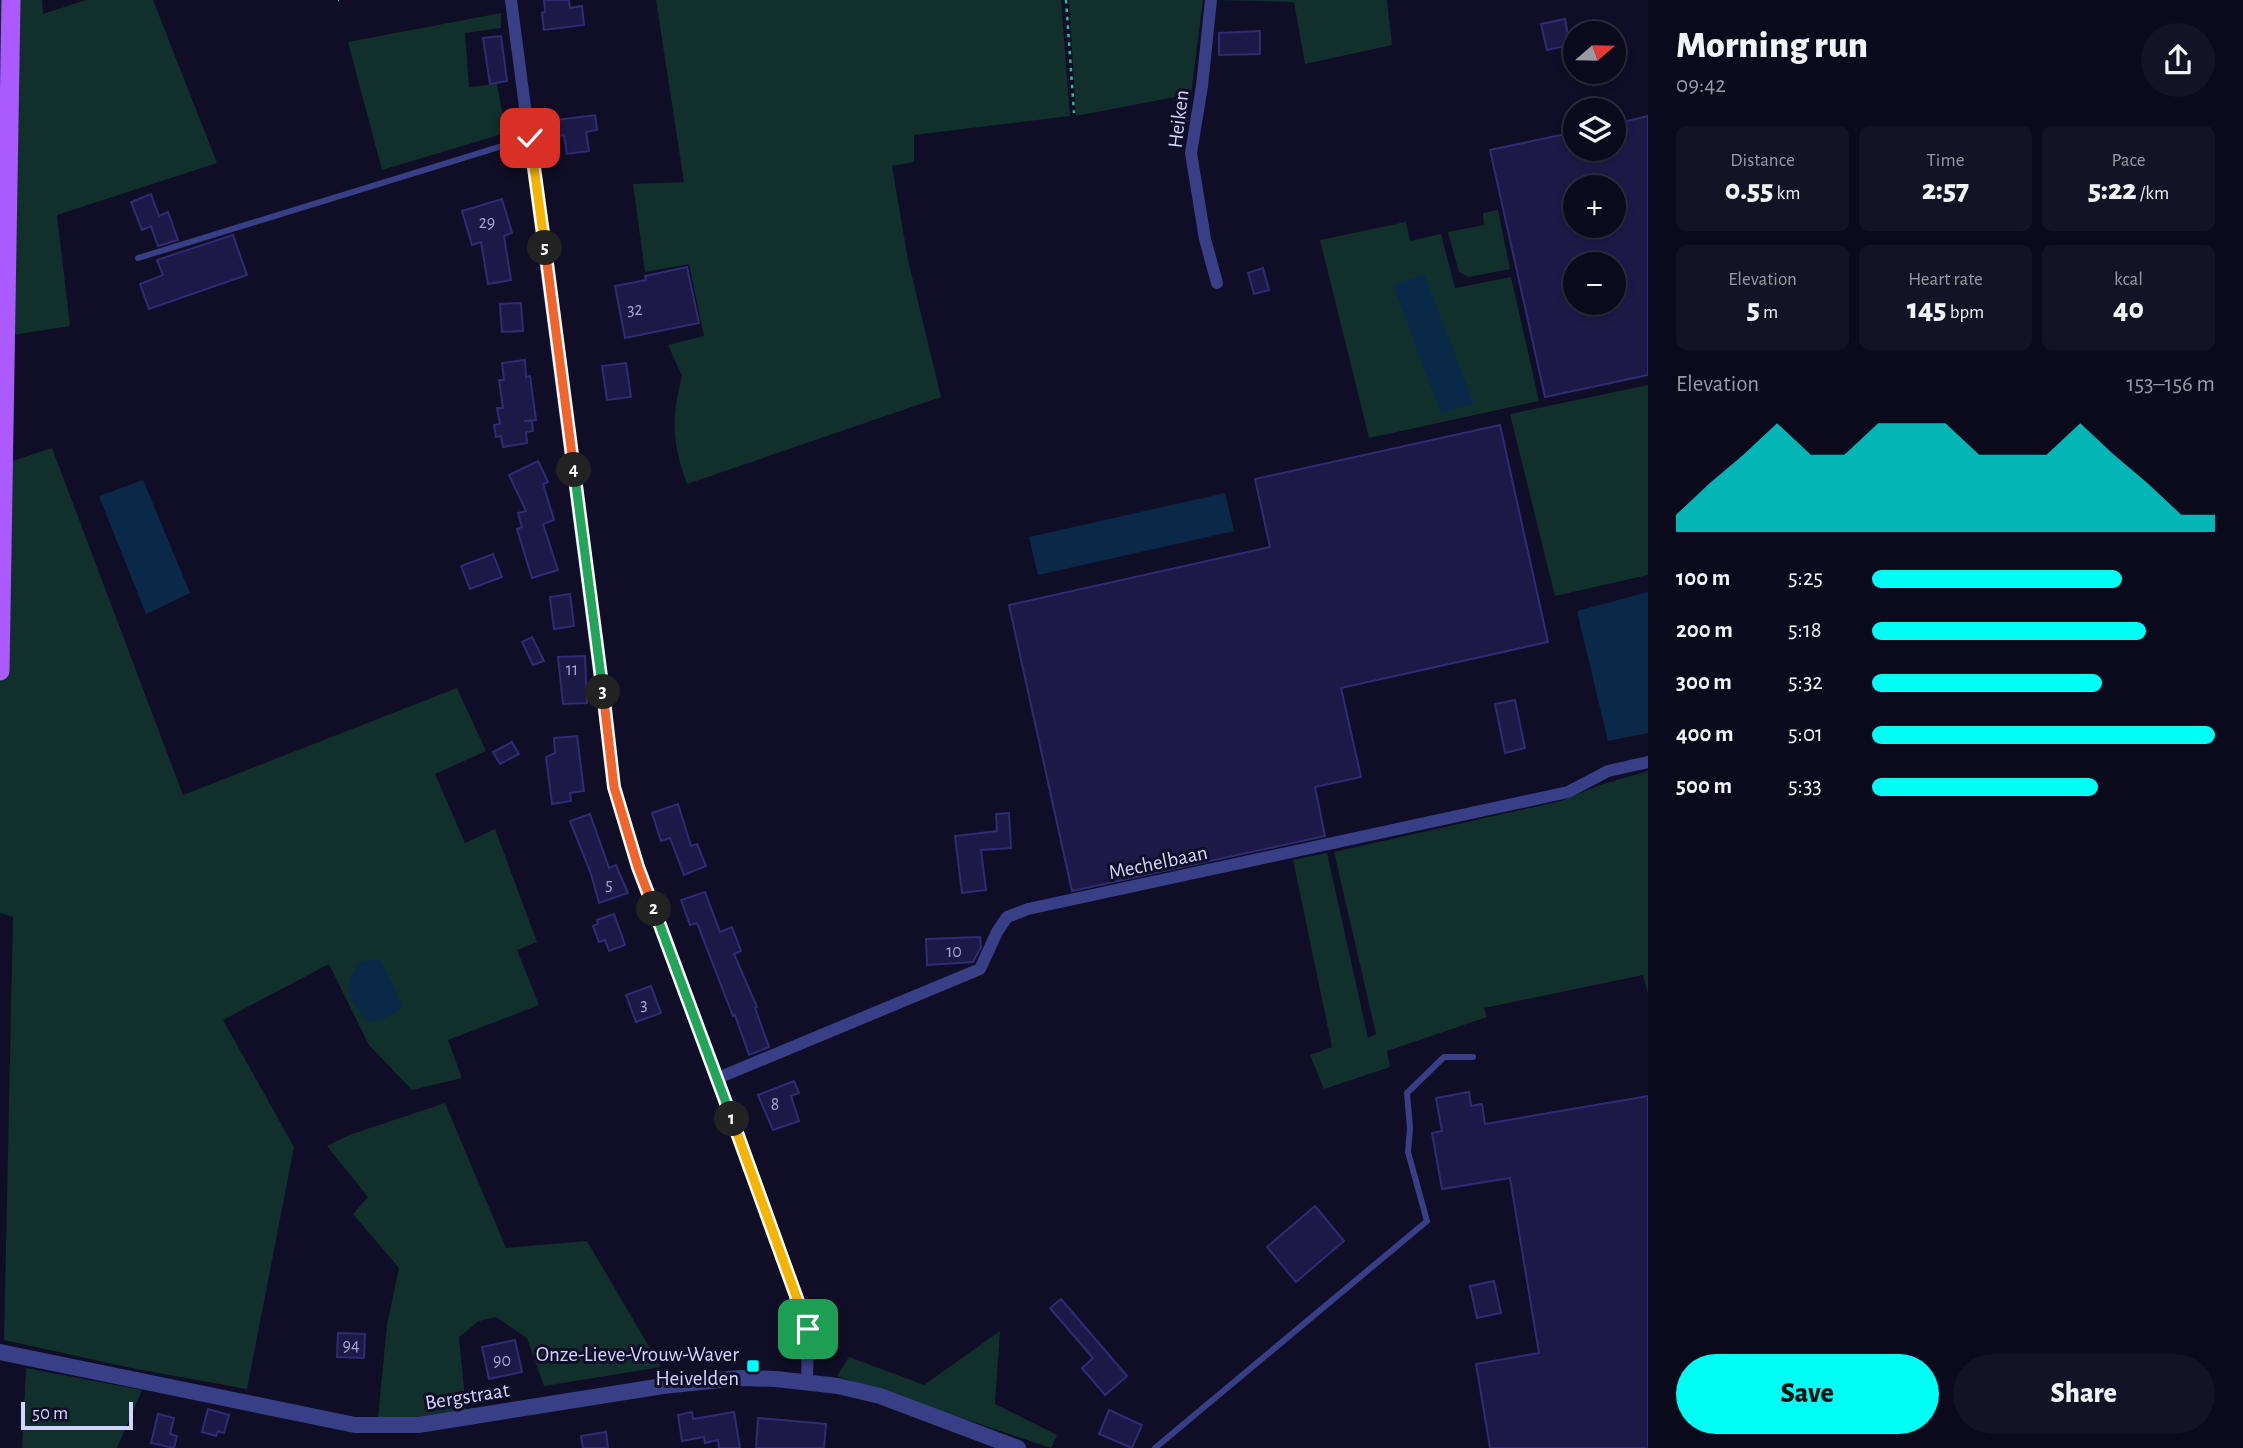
<!DOCTYPE html>
<html lang="en">
<head>
<meta charset="utf-8">
<style>
  body { margin:0; font-family:"Alegreya Sans",sans-serif; background:#141325; color:#f1f3f6; height:100vh; display:flex; flex-direction:column; font-size:26px; white-space:nowrap }
  * { box-sizing:border-box; margin:0 }
  p { font-size:23px; color:#9a9aa3 }
  .icon { flex:none; width:38px; height:38px; fill:none; stroke:currentColor; stroke-width:2; stroke-linecap:round; stroke-linejoin:round }
  .map { position:relative; flex:1; overflow:hidden }
  .details { display:flex; flex-direction:column; background:#0b0a1c; width:595px }
  .details>* { flex:none }
  .needle { width:46px; rotate:70deg }
  .tools { position:absolute; left:1563px; top:21px; display:grid; gap:14px }
  .tools a { display:grid; place-items:center; width:63px; height:63px; border-radius:50%; background:#0b0a1c; box-shadow:0 4px 10px #0003,0 0 0 2px #2b2b3b; font-size:35px }
  .scale { position:absolute; left:21px; bottom:18px; width:112px; box-sizing:border-box; padding-left:7px; border:4px solid #d3d4ff; border-top:0; font-size:19px; line-height:24px; white-space:nowrap; color:#d3d4ff; -webkit-text-stroke:5px #0f0e26; paint-order:stroke }
  .pin { position:absolute; display:grid; place-items:center; width:60px; height:60px; color:#fff; margin:-30px; border-radius:14px; box-shadow:0 4px 10px #0006 }
  .km { position:absolute; width:35px; height:35px; margin:-18px; border-radius:50%; background:#222; color:#fff; font-size:19px; line-height:35px; text-align:center }
  .round { display:grid; place-items:center; flex:none; width:74px; height:74px; border-radius:37px; background:#141325 }
  .overview { display:flex; align-items:center; justify-content:space-between; height:119px; padding:0 28px }
  h1 { font-size:38px; font-weight:800; line-height:52px }
  .metrics { display:grid; grid-template-columns:repeat(3,1fr); gap:10px; height:119px; padding:7px 28px }
  .metrics div { display:grid; align-content:center; border-radius:10px; background:#141325; text-align:center }
  .metrics b { font-size:30px; font-weight:800 }
  .metrics small { font-size:19px; font-weight:400 }
  .metrics p { font-size:19px }
  .chart { height:196px; padding:14px 28px }
  .chart p { display:flex; justify-content:space-between }
  .chart svg { width:100%; height:126px; margin-top:7px; fill:#00fef5; opacity:.7 }
  .cta { display:flex; gap:14px; margin-top:auto; padding:14px 28px }
  .cta a { flex:1; height:80px; border-radius:42px; background:#00fef5; color:#111; font-size:28px; font-weight:800; line-height:80px; text-align:center }
  .cta a+a { background:#141325; color:#f1f3f6 }
  ul { padding:0 28px; list-style:none; font-size:23px }
  li { display:grid; grid-template-columns:112px 84px 1fr; align-items:center; height:52px }
  li i { height:18px; border-radius:9px; background:#00fef5 }
  main { display:flex; flex:1; min-height:0 }
  .map>svg:first-child { display:block }
  .green { fill:#11302b }
  .water { fill:#0a2949 }
  .building { fill:#1c1947; stroke:#2f2b74; stroke-width:2; fill-rule:evenodd }
  .lines { fill:none; stroke-linecap:round; stroke-linejoin:round }
  .path { stroke:#2bbb9f; stroke-width:2.5; stroke-dasharray:3.5 5; stroke-linecap:butt }
  .service { stroke:#383f86; stroke-width:6 }
  .minor { stroke:#383f86; stroke-width:12 }
  .tertiary { stroke:#383f86; stroke-width:16 }
  .primary { stroke:#ab5aff; stroke-width:19 }
  .split-1-casing { stroke:#fff; stroke-width:14 }
  .split-2-casing { stroke:#fff; stroke-width:14 }
  .split-3-casing { stroke:#fff; stroke-width:14 }
  .split-4-casing { stroke:#fff; stroke-width:14 }
  .split-5-casing { stroke:#fff; stroke-width:14 }
  .split-6-casing { stroke:#fff; stroke-width:14 }
  .split-1 { stroke:#f5b400; stroke-width:9 }
  .split-2 { stroke:#22a559; stroke-width:9 }
  .split-3 { stroke:#f0652b; stroke-width:9 }
  .split-4 { stroke:#22a559; stroke-width:9 }
  .split-5 { stroke:#f0652b; stroke-width:9 }
  .split-6 { stroke:#f5b400; stroke-width:9 }
  .poi-dot { fill:#00fef5; stroke:#0f0e26; stroke-width:2.5 }
  .labels { text-anchor:middle; stroke-width:6; stroke-linejoin:round; paint-order:stroke }
  .number-label { font-size:18px; fill:#a5a5d1 }
  .street-label { font-size:21px; fill:#d3d4ff; stroke:#0f0e26 }
  .poi-label { font-size:21px; fill:#d3d4ff; stroke:#0f0e26; text-anchor:end }
</style>
</head>
<body>
<main>
<div class="map">
<svg width="1648" height="1448" viewBox="0 0 1648 1448">
  <rect width="100%" height="100%" fill="#0f0e26"/>
  <g class="green">
    <path d="M0,0H42L43,14L86,0H153L217,163L57,215L70,326L0,337Z"/>
    <path d="M656,0H1061L1070,116L914,135V162L892,166L908,260L941,397L687,484C672,442 671,419 682,376L668,345L704,336L689,264L645,272L633,184L684,182Z"/>
    <path d="M1069,0H1203L1191,94L1076,116Z"/>
    <path d="M1217,0H1387L1392,45L1305,64L1294,2Z"/>
    <path d="M501,13V28L465,33L469,87L497,84L506,133L382,170L348,42Z"/>
    <path d="M1498,210L1510,269L1469,277L1459,272L1448,232L1484,225L1483,213Z"/>
    <path d="M1406,222L1410,241L1441,234L1455,288L1511,277L1539,401L1369,438L1320,240Z"/>
    <path d="M1648,385V575L1555,596L1510,414Z"/>
    <path d="M52,448L183,795L457,688L486,751L435,774L465,843L495,829L537,942L517,950L539,1005L448,1040L462,1078L412,1090L369,1045L329,964L223,1020L294,1147L247,1389L136,1369L4,1340L13,917L0,913V465Z"/>
    <path d="M1648,771V994L1643,975L1484,1008L1487,1017L1387,1051L1390,1067L1324,1089L1310,1055L1332,1047L1293,860L1327,853L1368,1038L1376,1034L1334,852L1561,801L1600,785Z"/>
    <path d="M445,1103L506,1248L587,1241L661,1367L544,1386L527,1338L496,1317L479,1321L459,1337L466,1409L415,1417H378L387,1325L399,1268L353,1214L368,1197L327,1146L349,1135Z"/>
    <path d="M1000,1331L995,1404L1057,1435L1051,1448L837,1376L849,1357L924,1385Z"/>
    <path d="M26,1368L142,1390L117,1448H22Z"/>
  </g>
  <g class="water">
    <path d="M1424,274L1474,403L1441,414L1393,285Z"/>
    <path d="M143,480L190,593L146,614L99,496Z"/>
    <path d="M1225,493L1234,531L1038,575L1029,537Z"/>
    <path d="M1648,592V733L1608,741L1577,611Z"/>
    <path d="M380,959L403,1006C393,1016 380,1022 366,1021C349,995 340,990 360,962Z"/>
  </g>
  <g class="building">
    <path d="M544,0H569L570,8L582,6L584,25L544,30L542,13L545,12Z"/>
    <path d="M1565,19L1570,45L1547,50L1541,24Z"/>
    <path d="M1260,31V54L1219,55V33Z"/>
    <path d="M501,36L507,81L490,84L483,38Z"/>
    <path d="M595,115L597,130L586,132L589,151L567,154L564,135L559,136L556,120Z"/>
    <path d="M1648,116V375L1545,397L1490,150L1575,132V149H1614V124ZM1575,187H1614V226H1575ZM1575,264H1614V303H1575Z"/>
    <path d="M151,194L159,216L168,212L178,240L158,246L151,226L142,230L131,202Z"/>
    <path d="M502,199L512,233L504,236L511,280L488,284L481,242L472,245L462,211Z"/>
    <path d="M233,235L247,275L149,309L140,284L163,275L157,260Z"/>
    <path d="M687,267L699,323L625,338L615,286L646,280L645,276Z"/>
    <path d="M1263,268L1269,290L1254,294L1248,273Z"/>
    <path d="M521,303L523,331L502,332L500,304Z"/>
    <path d="M525,360L526,377L530,376L536,420L524,421H532L533,431L526,432L527,443L503,447L501,436L496,437L494,425L500,424L497,408H503L499,380H504L502,363Z"/>
    <path d="M626,363L631,397L607,400L602,366Z"/>
    <path d="M1500,425L1548,642L1341,688L1361,777L1315,787L1325,836L1072,891L1009,605L1270,547L1255,479Z"/>
    <path d="M538,461L548,482L543,484L554,520L543,524L558,570L532,578L517,529L522,527L518,513L526,511L509,475Z"/>
    <path d="M493,554L502,577L470,589L461,566Z"/>
    <path d="M570,594L574,626L554,629L550,597Z"/>
    <path d="M532,637L544,661L533,665L522,642Z"/>
    <path d="M585,656L587,703L563,704L558,657Z"/>
    <path d="M1515,700L1525,748L1505,753L1495,704Z"/>
    <path d="M577,736L584,791L570,793L571,801L552,804L546,757L555,753L554,738Z"/>
    <path d="M512,742L519,754L500,764L493,752Z"/>
    <path d="M678,804L691,846L697,844L706,866L684,875L670,838L661,841L652,813Z"/>
    <path d="M1009,813L1011,848L981,850L986,890L962,893L955,836L997,831L996,814Z"/>
    <path d="M590,814L609,868L616,865L628,893L599,903L591,874L570,821Z"/>
    <path d="M705,892L720,932L732,927L741,951L734,954L757,1007L755,1008L769,1047L749,1055L735,1015L733,1016L697,923L690,925L681,900Z"/>
    <path d="M614,914L625,945L609,951L605,940L599,942L593,926L598,924L597,920Z"/>
    <path d="M980,937L981,947L973,962L927,965L926,939Z"/>
    <path d="M651,986L661,1013L636,1022L626,995Z"/>
    <path d="M794,1081L799,1093L791,1096L799,1121L773,1130L758,1095Z"/>
    <path d="M1469,1092L1471,1106L1482,1104L1485,1124L1648,1096V1448H1490L1476,1364L1539,1353L1510,1178L1442,1189L1432,1133L1442,1131L1436,1098Z"/>
    <path d="M1315,1206L1344,1241L1296,1282L1267,1247Z"/>
    <path d="M1494,1281L1501,1313L1477,1318L1470,1286Z"/>
    <path d="M1061,1299L1127,1376L1105,1395L1082,1368L1093,1358L1050,1308Z"/>
    <path d="M338,1333L365,1334L364,1358L337,1357Z"/>
    <path d="M515,1340L522,1372L489,1379L482,1347Z"/>
    <path d="M208,1409L229,1415L224,1433L218,1431L216,1436L202,1432Z"/>
    <path d="M1109,1410L1142,1425L1132,1448L1099,1434Z"/>
    <path d="M692,1412L693,1419L734,1412L740,1448H719L718,1440L705,1443L704,1437L682,1441L678,1415Z"/>
    <path d="M158,1414L174,1418L170,1434L177,1436L174,1448L151,1443Z"/>
    <path d="M758,1418L826,1424L824,1448H756Z"/>
    <path d="M606,1432L608,1448H583L581,1436Z"/>
  </g>
  <g class="lines">
    <g class="path">
      <path d="M338,0H339"/>
      <path d="M1066,0L1074,113"/>
    </g>
    <g class="service">
      <path d="M138,258L528,138"/>
      <path d="M1155,1448L1427,1221L1408,1152L1410,1128L1407,1093L1444,1057H1473"/>
    </g>
    <g class="minor">
      <path d="M511,0L614,787L638,867L710,1056L808,1329L807,1382"/>
      <path d="M1211,0L1202,86L1191,153L1205,239L1217,283"/>
      <path d="M718,1078L980,969L997,932L1007,917L1028,909L1568,792L1608,771L1648,762"/>
    </g>
    <path class="tertiary" d="M0,1352L355,1425H418L663,1386L740,1378L776,1379L838,1386L880,1396L1018,1448"/>
    <path class="primary" d="M0,671L11,0"/>
  </g>
  <g class="lines">
    <defs>
      <path id="split-1" d="M732,1119L808,1329"/>
      <path id="split-2" d="M654,909L732,1119"/>
      <path id="split-3" d="M603,692L614,787L638,867L654,909"/>
      <path id="split-4" d="M574,470L603,692"/>
      <path id="split-5" d="M545,248L574,470"/>
      <path id="split-6" d="M530,138L545,248"/>
    </defs>
    <use href="#split-1" class="split-1-casing"/>
    <use href="#split-2" class="split-2-casing"/>
    <use href="#split-3" class="split-3-casing"/>
    <use href="#split-4" class="split-4-casing"/>
    <use href="#split-5" class="split-5-casing"/>
    <use href="#split-6" class="split-6-casing"/>
    <use href="#split-1" class="split-1"/>
    <use href="#split-2" class="split-2"/>
    <use href="#split-3" class="split-3"/>
    <use href="#split-4" class="split-4"/>
    <use href="#split-5" class="split-5"/>
    <use href="#split-6" class="split-6"/>
  </g>
  <rect class="poi-dot" x="746" y="1359" width="14" height="14" rx="3.5"/>
  <g class="labels">
    <g class="number-label">
      <text x="487" y="228">29</text>
      <text x="635" y="315">32</text>
      <text x="572" y="675">11</text>
      <text x="609" y="890">5</text>
      <text x="954" y="957">10</text>
      <text x="644" y="1010">3</text>
      <text x="775" y="1110">8</text>
      <text x="351" y="1351">94</text>
      <text x="502" y="1366">90</text>
    </g>
    <g class="street-label">
      <text transform="translate(1178 119) rotate(-83)" y="7">Heiken</text>
      <text transform="translate(1158 862) rotate(-12)" y="7">Mechelbaan</text>
      <text transform="translate(467 1396) rotate(-9)" y="7">Bergstraat</text>
    </g>
    <g class="poi-label">
      <text x="739" y="1361">Onze-Lieve-Vrouw-Waver<tspan x="739" dy="24">Heivelden</tspan></text>
    </g>
  </g>
</svg>
<div class="tools">
<a><svg class="needle" viewBox="-14 -14 28 28"><path d="M0-13l5 13h-10z" fill="#e53935"/><path d="M0 13l5-13h-10z" fill="#9a9aa3"/></svg></a>
<a><svg class="icon" aria-label="layers" viewBox="0 0 24 24"><path d="M12 4l9 5-9 5-9-5zM3 14l9 5 9-5"/></svg></a>
<a>+</a>
<a>−</a>
</div>
<div class="scale">50 m</div>
<div class="pin" style="left:808px;top:1329px;background:#1e9e55"><svg class="icon" aria-label="arrive" viewBox="0 0 24 24"><path d="M6 21V4h12l-3 4 3 4H6"/></svg></div>
<div class="pin" style="left:530px;top:138px;background:#d93025"><svg class="icon" aria-label="check" viewBox="0 0 24 24"><path d="M5 12l5 5 9-10"/></svg></div>
<b class="km" style="left:732px;top:1119px">1</b>
<b class="km" style="left:654px;top:909px">2</b>
<b class="km" style="left:603px;top:692px">3</b>
<b class="km" style="left:574px;top:470px">4</b>
<b class="km" style="left:545px;top:248px">5</b>
</div>
<section class="details">
<div class="overview"><div><h1>Morning run</h1><p>09:42</p></div><a class="round"><svg class="icon" aria-label="share" viewBox="0 0 24 24"><path d="M12 15V3M7 8l5-5 5 5M5 13v7h14v-7"/></svg></a></div>
<div class="metrics">
<div><p>Distance</p><b>0.55<small> km</small></b></div>
<div><p>Time</p><b>2:57</b></div>
<div><p>Pace</p><b>5:22<small> /km</small></b></div>
</div>
<div class="metrics">
<div><p>Elevation</p><b>5<small> m</small></b></div>
<div><p>Heart rate</p><b>145<small> bpm</small></b></div>
<div><p>kcal</p><b>40</b></div>
</div>
<div class="chart"><p><span>Elevation</span>153–156 m</p>
<svg viewBox="0 0 160 44" preserveAspectRatio="none"><path d="M0 44V38L10 27L20 17L30 6L40 17L50 17L60 6L70 6L80 6L90 17L100 17L110 17L120 6L130 17L140 27L150 38L160 38V44z"/></svg>
</div>
<ul>
<li><b>100 m</b>5:25<i style="width:73%"></i></li>
<li><b>200 m</b>5:18<i style="width:80%"></i></li>
<li><b>300 m</b>5:32<i style="width:67%"></i></li>
<li><b>400 m</b>5:01<i style="width:100%"></i></li>
<li><b>500 m</b>5:33<i style="width:66%"></i></li>
</ul>
<div class="cta"><a>Save</a><a>Share</a></div>
</section>
</main>
</body>
</html>
